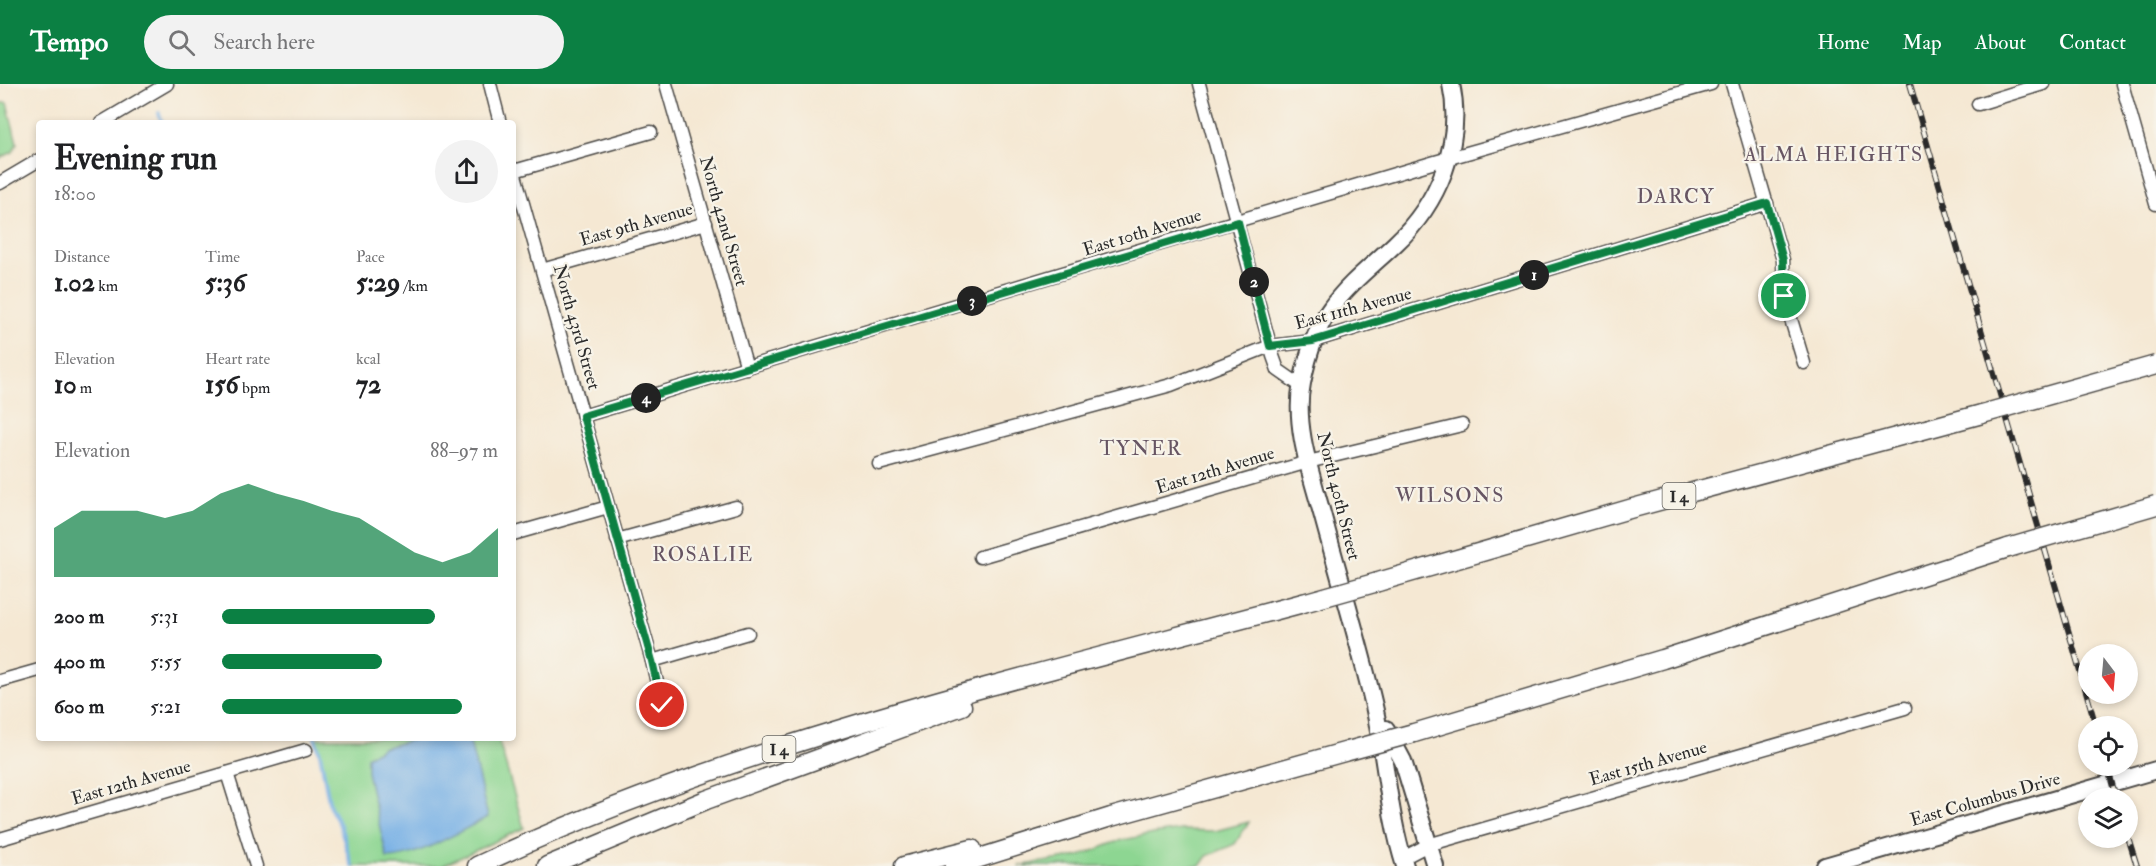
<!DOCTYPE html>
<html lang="en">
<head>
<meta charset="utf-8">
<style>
  body { margin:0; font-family:"IM FELL Double Pica",serif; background:#f2f2f2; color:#202124; height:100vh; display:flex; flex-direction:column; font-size:22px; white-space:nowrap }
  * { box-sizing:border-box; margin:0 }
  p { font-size:20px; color:#757577 }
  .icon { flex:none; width:33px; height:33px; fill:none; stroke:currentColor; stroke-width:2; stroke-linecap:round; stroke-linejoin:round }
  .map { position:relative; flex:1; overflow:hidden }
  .side { position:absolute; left:36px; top:36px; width:480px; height:621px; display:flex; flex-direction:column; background:#fff; border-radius:6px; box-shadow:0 3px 9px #0003 }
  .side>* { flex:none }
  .needle { width:39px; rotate:164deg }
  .tools { position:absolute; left:2078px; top:560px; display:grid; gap:12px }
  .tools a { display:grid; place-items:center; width:60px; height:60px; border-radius:50%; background:#fff; box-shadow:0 3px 9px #0003; font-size:30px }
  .pin { position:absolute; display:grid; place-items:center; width:51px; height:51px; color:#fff; margin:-26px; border:3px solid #fff; border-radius:50%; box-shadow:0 2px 6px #0007 }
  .km { position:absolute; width:30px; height:30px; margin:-15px; border-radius:50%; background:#222; color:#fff; font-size:16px; line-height:30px; text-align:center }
  .round { display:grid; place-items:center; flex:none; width:63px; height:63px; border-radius:32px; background:#f2f2f2 }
  .overview { display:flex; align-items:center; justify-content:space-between; height:102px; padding:0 18px }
  h1 { font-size:33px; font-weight:800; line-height:45px }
  .stats { display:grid; grid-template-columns:repeat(3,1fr); gap:9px; height:102px; padding:6px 18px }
  .stats div { display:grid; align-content:center }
  .stats b { font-size:26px; font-weight:800 }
  .stats small { font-size:16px; font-weight:400 }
  .stats p { font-size:16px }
  .chart { height:168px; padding:12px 18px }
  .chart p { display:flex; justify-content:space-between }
  .chart svg { width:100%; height:108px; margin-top:6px; fill:#0b8043; opacity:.7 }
  ul { padding:0 18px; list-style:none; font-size:20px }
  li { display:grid; grid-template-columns:96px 72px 1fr; align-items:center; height:45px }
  li i { height:15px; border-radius:8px; background:#0b8043 }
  header { display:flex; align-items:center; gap:36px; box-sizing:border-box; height:84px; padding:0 30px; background:#0b8043; color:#fff }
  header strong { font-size:28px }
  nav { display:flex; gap:33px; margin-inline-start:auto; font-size:21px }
  .search { width:420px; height:54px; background:#f2f2f2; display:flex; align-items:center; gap:15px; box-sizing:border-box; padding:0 21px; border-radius:33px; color:#757577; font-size:22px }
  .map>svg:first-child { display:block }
  .green { fill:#8dd692; stroke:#5c805e; stroke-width:1.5 }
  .water { fill:#74afe5; stroke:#506d88; stroke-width:1.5 }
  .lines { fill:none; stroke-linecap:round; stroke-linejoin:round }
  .stream { stroke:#74afe5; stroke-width:4 }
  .minor-casing { stroke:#494744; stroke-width:15 }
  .major-casing { stroke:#494744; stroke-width:20 }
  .highway-casing { stroke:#494744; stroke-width:21 }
  .minor { stroke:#fff; stroke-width:12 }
  .major { stroke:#fff; stroke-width:16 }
  .highway { stroke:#fff; stroke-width:18 }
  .rail-casing { stroke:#2b2b2b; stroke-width:6 }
  .rail { stroke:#f7f3e8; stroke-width:4; stroke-dasharray:11; stroke-linecap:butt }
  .highway-bridge-casing { stroke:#494744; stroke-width:21; stroke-linecap:butt }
  .highway-bridge { stroke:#fff; stroke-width:18 }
  .route-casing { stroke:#fff; stroke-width:12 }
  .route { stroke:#0b8043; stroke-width:8 }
  .labels { text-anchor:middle; stroke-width:4.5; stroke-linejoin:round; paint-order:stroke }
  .shield { fill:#f7f3e8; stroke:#686764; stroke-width:1.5 }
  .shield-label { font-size:16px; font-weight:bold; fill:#2b2b2b }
  .street-label { font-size:18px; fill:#2b2b2b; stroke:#f7f3e8 }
  .neighbourhood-label { font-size:20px; letter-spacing:1.5px; fill:#675563; stroke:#f7f3e8 }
</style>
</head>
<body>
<header>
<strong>Tempo</strong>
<div class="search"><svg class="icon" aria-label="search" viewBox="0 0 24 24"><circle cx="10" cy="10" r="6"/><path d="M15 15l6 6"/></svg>Search here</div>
<nav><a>Home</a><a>Map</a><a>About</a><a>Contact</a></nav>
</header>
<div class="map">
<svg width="2156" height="782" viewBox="0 0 2156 782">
  <rect width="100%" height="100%" fill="#f7f3e8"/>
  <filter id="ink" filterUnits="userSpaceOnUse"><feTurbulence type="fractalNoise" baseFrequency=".0167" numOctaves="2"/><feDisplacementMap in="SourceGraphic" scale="12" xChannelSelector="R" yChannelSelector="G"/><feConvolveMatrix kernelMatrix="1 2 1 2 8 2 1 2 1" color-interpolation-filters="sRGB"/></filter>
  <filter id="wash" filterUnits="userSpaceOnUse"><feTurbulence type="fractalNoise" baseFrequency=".008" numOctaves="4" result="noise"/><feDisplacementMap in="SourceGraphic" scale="24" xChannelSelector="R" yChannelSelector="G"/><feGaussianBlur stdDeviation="1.35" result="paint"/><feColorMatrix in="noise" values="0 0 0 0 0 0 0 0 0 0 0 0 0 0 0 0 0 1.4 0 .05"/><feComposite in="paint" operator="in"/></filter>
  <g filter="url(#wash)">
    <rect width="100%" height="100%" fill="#f5e8d3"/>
    <g class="green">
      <path d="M0,19H7L17,59L13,68L0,74Z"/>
      <path d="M315,654H498L524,744L442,782H352L340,741L330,723L320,669Z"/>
      <path d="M1249,738L1235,760L1207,772L1200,782H1018L1080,772L1118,757L1153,750L1181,746L1215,747Z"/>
    </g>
    <path class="water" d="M419,654H469L488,733C460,747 417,774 387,774L367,688V673L382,664Z"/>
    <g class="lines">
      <g class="stream">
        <path d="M159,29L162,39"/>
        <path d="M315,654L320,669L330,723L340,741L352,782"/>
      </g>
    </g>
  </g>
  <g filter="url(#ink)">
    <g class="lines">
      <defs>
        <g id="minor">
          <path d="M490,0L500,39"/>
          <path d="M666,0L747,284"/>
          <path d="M1199,0L1273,272L1278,286L1301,302"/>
          <path d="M1732,0L1783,176L1784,212L1804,279"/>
          <path d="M2122,0L2156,120"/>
          <path d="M1978,20L2043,0"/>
          <path d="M101,39L167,0"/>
          <path d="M513,84L652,577L662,621"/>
          <path d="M514,87L651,48"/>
          <path d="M0,99L39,76"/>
          <path d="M542,186L706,139"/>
          <path d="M583,332L1435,78L1711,0"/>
          <path d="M879,380L1171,301L1270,262L1313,257L1767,119"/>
          <path d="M513,450L608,423"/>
          <path d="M617,456L736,423"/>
          <path d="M980,473L1308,378L1462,341"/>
          <path d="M652,577L748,549"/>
          <path d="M0,597L39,586"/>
          <path d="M227,689L256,782"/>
          <path d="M0,755L306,666"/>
          <path d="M1403,774L1428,761L1905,624"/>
        </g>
        <g id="major">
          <path d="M1386,645L1403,677L1435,782"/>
          <path d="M1405,782C1388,729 1386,675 1374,622C1359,558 1340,496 1323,433C1312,392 1293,342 1302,299C1307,274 1315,245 1331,224C1349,199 1373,181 1395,160C1438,120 1464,59 1451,0"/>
          <path d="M1825,782L2156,686"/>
        </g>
        <g id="highway">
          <path d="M1378,498L1633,424L1982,330"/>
          <path d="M1414,649L1663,575L2008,464"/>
          <path d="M477,782C739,658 1025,594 1303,519"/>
          <path d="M547,782L706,716L962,622"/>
          <path d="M904,782L972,765"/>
          <path d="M954,782L1111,733L1348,667"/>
        </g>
      </defs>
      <use href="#minor" class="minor-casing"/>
      <use href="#major" class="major-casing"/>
      <use href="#highway" class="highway-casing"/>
      <use href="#minor" class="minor"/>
      <use href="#major" class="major"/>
      <use href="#highway" class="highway"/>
      <defs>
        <g id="rail">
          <path d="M1910,0L2096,642"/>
          <path d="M2107,681L2116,714"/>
          <path d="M2127,750L2137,782"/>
        </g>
      </defs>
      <use href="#rail" class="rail-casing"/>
      <use href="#rail" class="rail"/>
      <defs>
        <g id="highway-bridge">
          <path d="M1982,330L2156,281"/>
          <path d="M2008,464L2156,421"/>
          <path d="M1303,519L1378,498"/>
          <path d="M1348,667L1414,649"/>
        </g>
      </defs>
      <use href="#highway-bridge" class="highway-bridge-casing"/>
      <use href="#highway-bridge" class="highway-bridge"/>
    </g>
  </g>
  <g class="lines" filter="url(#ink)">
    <defs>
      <path id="route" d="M662,621L652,577L583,332L1238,138L1270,262L1313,257L1767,119L1783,176L1784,212"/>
    </defs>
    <use href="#route" class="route-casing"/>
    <use href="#route" class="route"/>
  </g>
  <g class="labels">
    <g class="shield">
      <rect x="1662.5" y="399" width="33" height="26" rx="4.5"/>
      <rect x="762.5" y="652" width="33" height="26" rx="4.5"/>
    </g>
    <g class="shield-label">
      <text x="1679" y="418">I 4</text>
      <text x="779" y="671">I 4</text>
    </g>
    <g class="street-label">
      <text transform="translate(724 137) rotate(74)" y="6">North 42nd Street</text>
      <text transform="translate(636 140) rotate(-16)" y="6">East 9th Avenue</text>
      <text transform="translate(1142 148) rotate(-17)" y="6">East 10th Avenue</text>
      <text transform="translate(1353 224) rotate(-15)" y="6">East 11th Avenue</text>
      <text transform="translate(577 243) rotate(74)" y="6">North 43rd Street</text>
      <text transform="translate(1215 386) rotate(-17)" y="6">East 12th Avenue</text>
      <text transform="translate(1339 412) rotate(76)" y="6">North 40th Street</text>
      <text transform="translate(1648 679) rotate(-16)" y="6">East 15th Avenue</text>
      <text transform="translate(131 698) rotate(-16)" y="6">East 12th Avenue</text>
      <text transform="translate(1985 715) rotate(-16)" y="6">East Columbus Drive</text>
    </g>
    <g class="neighbourhood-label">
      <text x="1834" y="77">ALMA HEIGHTS</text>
      <text x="1676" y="119">DARCY</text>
      <text x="1141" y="371">TYNER</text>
      <text x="1450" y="418">WILSONS</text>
      <text x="703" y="477">ROSALIE</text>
    </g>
  </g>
</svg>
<div class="tools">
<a><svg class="needle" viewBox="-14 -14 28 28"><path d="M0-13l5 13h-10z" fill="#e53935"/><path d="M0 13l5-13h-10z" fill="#757577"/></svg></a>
<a><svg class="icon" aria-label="locate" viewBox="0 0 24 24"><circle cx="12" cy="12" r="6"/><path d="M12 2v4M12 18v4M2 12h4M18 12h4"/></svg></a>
<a><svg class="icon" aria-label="layers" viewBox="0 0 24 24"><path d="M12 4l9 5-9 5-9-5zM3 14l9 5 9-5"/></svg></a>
</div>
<div class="pin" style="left:1784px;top:212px;background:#1e9e55"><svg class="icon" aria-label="arrive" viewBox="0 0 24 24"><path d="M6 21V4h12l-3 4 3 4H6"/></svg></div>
<div class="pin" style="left:662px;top:621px;background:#d93025"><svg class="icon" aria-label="check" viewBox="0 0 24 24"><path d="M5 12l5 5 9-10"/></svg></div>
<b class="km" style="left:1534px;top:191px">1</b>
<b class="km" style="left:1254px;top:198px">2</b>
<b class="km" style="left:972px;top:217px">3</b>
<b class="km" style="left:646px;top:314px">4</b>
<section class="side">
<div class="overview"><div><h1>Evening run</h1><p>18:00</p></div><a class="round"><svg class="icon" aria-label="share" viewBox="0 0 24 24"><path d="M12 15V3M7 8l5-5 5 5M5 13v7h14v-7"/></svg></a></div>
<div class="stats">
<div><p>Distance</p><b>1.02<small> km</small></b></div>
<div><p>Time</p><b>5:36</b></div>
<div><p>Pace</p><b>5:29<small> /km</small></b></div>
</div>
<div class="stats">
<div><p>Elevation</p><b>10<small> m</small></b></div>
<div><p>Heart rate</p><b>156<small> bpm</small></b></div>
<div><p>kcal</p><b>72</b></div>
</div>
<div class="chart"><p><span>Elevation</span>88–97 m</p>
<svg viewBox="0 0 160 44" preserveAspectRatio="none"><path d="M0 44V24L10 17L20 17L30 17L40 20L50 17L60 10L70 6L80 10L90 13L100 17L110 20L120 27L130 34L140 38L150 34L160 24V44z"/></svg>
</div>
<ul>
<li><b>200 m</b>5:31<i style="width:77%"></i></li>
<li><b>400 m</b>5:55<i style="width:58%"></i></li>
<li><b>600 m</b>5:21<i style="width:87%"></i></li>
</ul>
</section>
</div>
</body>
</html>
